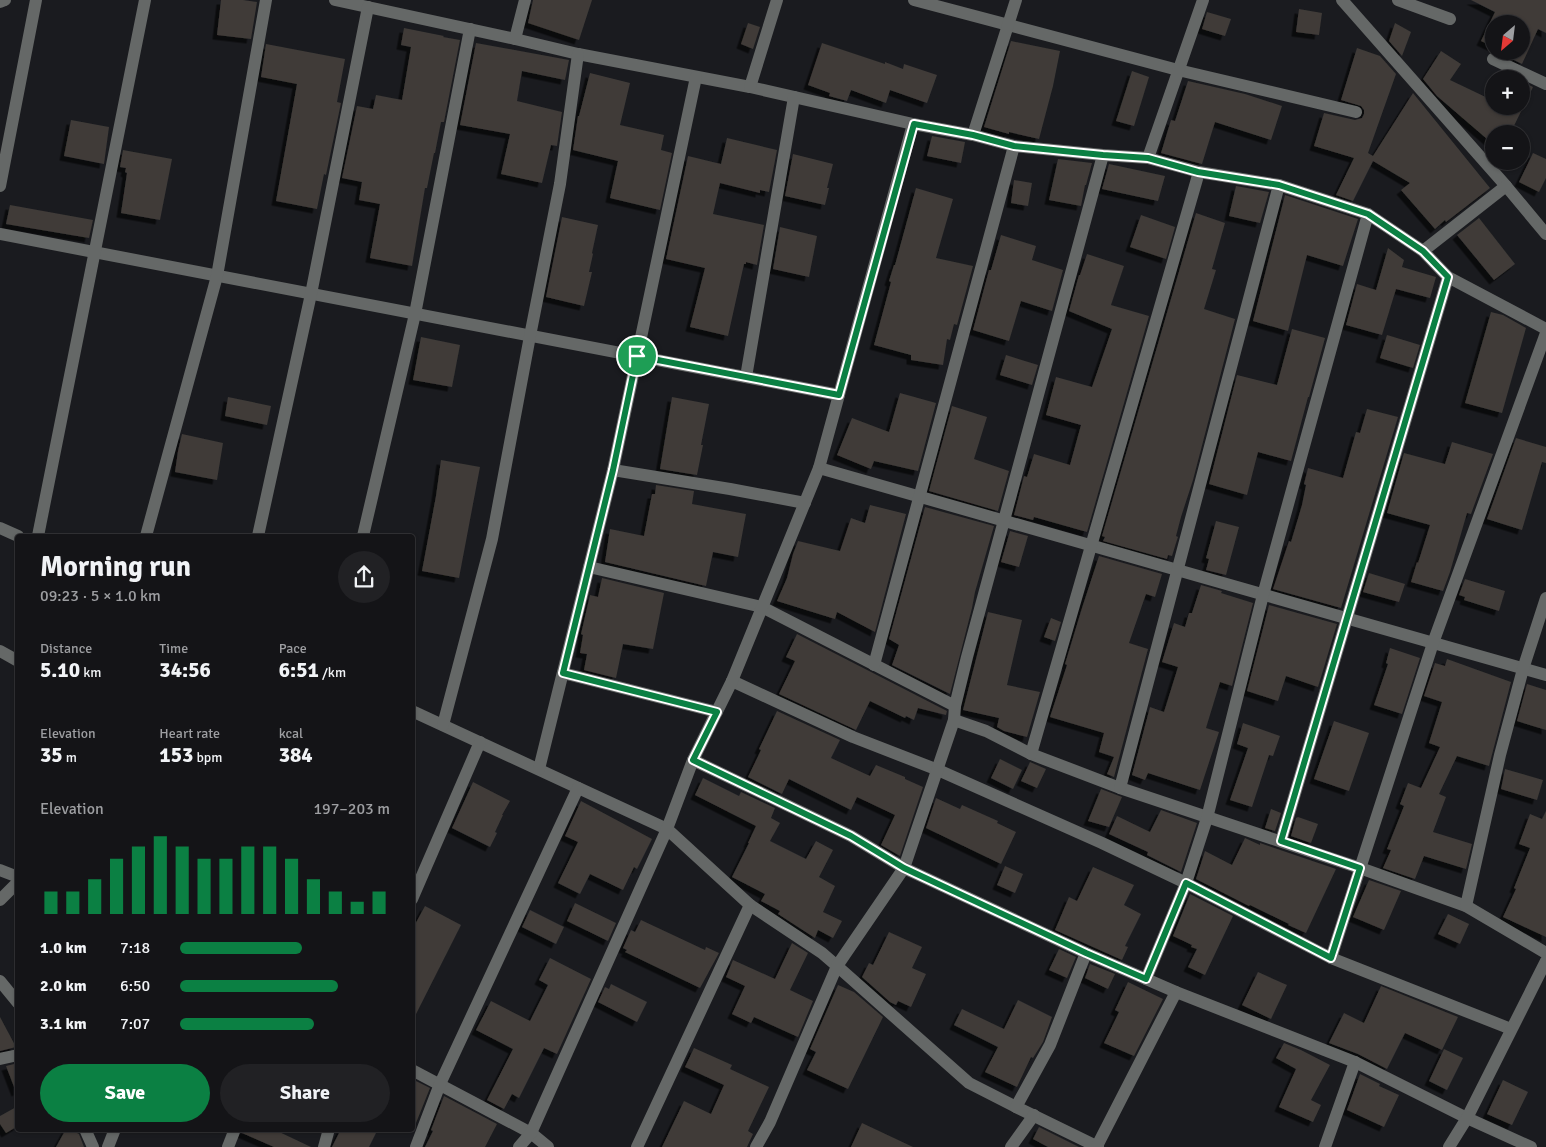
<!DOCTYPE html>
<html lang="en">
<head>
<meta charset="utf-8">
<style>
  body { margin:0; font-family:Signika,sans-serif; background:#212124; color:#f1f3f6; height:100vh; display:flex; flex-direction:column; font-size:19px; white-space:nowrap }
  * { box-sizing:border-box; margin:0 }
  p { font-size:16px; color:#9d9ea1 }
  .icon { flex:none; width:28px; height:28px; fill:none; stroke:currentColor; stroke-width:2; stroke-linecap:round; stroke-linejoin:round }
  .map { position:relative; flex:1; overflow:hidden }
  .drawer { position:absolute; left:15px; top:534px; width:400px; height:598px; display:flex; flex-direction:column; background:#141417; border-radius:5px; box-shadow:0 1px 4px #0004,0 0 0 1px #333336 }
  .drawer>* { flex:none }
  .needle { width:32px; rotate:208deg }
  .tools { position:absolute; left:1485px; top:15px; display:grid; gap:10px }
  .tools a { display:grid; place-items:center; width:45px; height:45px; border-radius:50%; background:#141417; box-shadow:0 1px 4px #0004,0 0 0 1px #333336; font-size:25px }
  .pin { position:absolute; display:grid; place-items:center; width:42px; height:42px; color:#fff; margin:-21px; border:2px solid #fff; border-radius:50%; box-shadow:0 1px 5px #0007 }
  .round { display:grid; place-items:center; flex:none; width:52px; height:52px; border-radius:26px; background:#212124 }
  .head { display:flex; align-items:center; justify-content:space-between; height:85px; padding:0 25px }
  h1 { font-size:28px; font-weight:700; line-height:38px }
  .metrics { display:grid; grid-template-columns:repeat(3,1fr); gap:8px; height:85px; padding:5px 25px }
  .metrics div { display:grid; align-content:center }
  .metrics b { font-size:21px; font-weight:700 }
  .metrics small { font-size:14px; font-weight:400 }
  .metrics p { font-size:14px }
  .chart { height:140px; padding:10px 25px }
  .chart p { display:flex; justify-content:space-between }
  .chart svg { width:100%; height:90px; margin-top:5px; stroke:#0b8043; stroke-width:6 }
  .button { display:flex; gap:10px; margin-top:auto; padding:10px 25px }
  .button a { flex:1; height:58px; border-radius:30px; background:#0b8043; color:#fff; font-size:20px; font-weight:700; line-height:58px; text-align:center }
  .button a+a { background:#212124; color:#f1f3f6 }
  ul { padding:0 25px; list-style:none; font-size:16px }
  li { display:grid; grid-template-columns:80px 60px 1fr; align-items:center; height:38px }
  li i { height:12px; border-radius:6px; background:#0b8043 }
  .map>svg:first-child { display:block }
  .building { fill:#3f3b38; filter:url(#shadow) }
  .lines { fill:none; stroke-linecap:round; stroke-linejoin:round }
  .minor { stroke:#656867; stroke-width:12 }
  .route-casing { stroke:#fff; stroke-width:10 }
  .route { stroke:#0b8043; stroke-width:6 }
</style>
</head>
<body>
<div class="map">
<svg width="1546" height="1147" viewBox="0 0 1546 1147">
  <defs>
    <filter id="shadow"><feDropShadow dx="-4.5" dy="4.5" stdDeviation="0" flood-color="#0009"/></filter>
  </defs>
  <rect width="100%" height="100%" fill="#1a1b1f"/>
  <g class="building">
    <path d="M221,0H243L257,2L251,39L217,35Z"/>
    <path d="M533,0H592L579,40L528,23Z"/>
    <path d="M1471,0H1546V33L1538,29L1522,64L1502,54L1503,52L1502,51H1521V24H1494V47L1481,41L1495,12Z"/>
    <path d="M1299,9L1322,13L1319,35L1296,32Z"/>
    <path d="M1207,12L1231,19L1225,36L1202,29Z"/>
    <path d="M748,23L760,27L753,49L741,44Z"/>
    <path d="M1395,23L1411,32L1402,56L1389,41Z"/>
    <path d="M404,28L444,36L443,37L460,40L444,122H441L435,153H434L427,188H425L412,266L370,258L380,204L359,200L362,182L342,178L357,106L373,109L376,95L402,100L411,47L401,45Z"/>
    <path d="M1011,41L1060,51L1053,86L1039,139L1009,132V134L984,127Z"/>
    <path d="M476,43L569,60L565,80L522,71L517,101L562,112L557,146L551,145L542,183L501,174L510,134L460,125Z"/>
    <path d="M822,43L885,64V62L903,69L904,64L937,75L927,103L890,90L886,103L851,90L847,101L829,96L830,93L808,85Z"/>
    <path d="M266,44L345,59L337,102L341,103L326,175L324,174L317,209L276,201L297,84L261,77Z"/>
    <path d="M1357,48L1380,56L1396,74L1368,153L1373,156L1413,93L1490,188L1446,222L1445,220L1435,229L1401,190L1410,183L1373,161L1353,201L1336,195L1354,158L1314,146L1324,113L1355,120L1362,118L1364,114V110L1361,106L1341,100Z"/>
    <path d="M1441,51L1461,64L1450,80L1494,101V106H1521V81L1533,87L1510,134H1494V145L1437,96L1423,79Z"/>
    <path d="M1132,71L1149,77L1134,126L1116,121Z"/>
    <path d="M590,73L630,83L620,125L664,135L661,150L672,153L660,210L610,198L618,161L573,150L578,116H579Z"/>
    <path d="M1188,81L1245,94L1282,106L1271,140L1215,122L1202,164L1161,153L1171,120L1175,121Z"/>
    <path d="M71,120L109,127L104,164L64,156Z"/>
    <path d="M932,136L965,142L961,163L927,156Z"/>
    <path d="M727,138L777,150L769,192L760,190V193L720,183L713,214L764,225L757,265L746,262V264H744L728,336L690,327L705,268L666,259L688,156L721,164Z"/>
    <path d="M123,150L172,159L160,220L121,213L127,173L125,172L126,168L120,167Z"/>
    <path d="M1533,153L1546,159V178L1539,192L1519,182Z"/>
    <path d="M793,154L833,164L827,188H829L825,205L785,196Z"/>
    <path d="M1058,159L1092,163L1086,185H1085L1081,206L1049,200Z"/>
    <path d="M1109,164L1165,176L1158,201L1102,189Z"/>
    <path d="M1014,180L1032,183L1028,206L1011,203Z"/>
    <path d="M1236,186L1269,192L1260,223L1229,216Z"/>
    <path d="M916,188L953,199L936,258L973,266L957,325L954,324L950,340L947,339L943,365L911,360V355L874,345L891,282L889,281L894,265H895Z"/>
    <path d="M1285,195L1358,219L1343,266L1307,255L1288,331L1253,321Z"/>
    <path d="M10,205L93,220L89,238L6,224Z"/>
    <path d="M1196,213L1225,223L1212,269L1216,270L1204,309L1235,319L1193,480L1181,517L1176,536L1178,537L1176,543L1172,556L1168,555L1167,559L1103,541L1105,537L1102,536Z"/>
    <path d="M1141,215L1175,227L1166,259L1130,247Z"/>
    <path d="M562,217L598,225L592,253L593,254L589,272H592L584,306L546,297Z"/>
    <path d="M1479,218L1515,264L1494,280L1457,235Z"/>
    <path d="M780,227L817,236L809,277L773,269Z"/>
    <path d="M1001,235L1036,246L1032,260L1063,270L1052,311L1021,301L1009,341L973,330L989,270H991Z"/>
    <path d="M1388,248L1404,260L1402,267L1436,277L1430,298L1396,289L1382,335L1346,325L1357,284L1376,290Z"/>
    <path d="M1087,254L1124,266L1111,305L1149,316L1087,532L1034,517L1033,520L1014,515L1024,476L1027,477L1034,454L1070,465L1081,425L1046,415L1056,377L1092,387L1112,329L1069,311L1079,275H1080Z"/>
    <path d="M1491,312L1503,315L1526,328L1502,413L1465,403Z"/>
    <path d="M1292,329L1325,338L1309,397H1308L1291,461L1258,452L1247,495L1209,484L1237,375L1277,385Z"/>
    <path d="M1387,335L1420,345L1413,368L1380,358Z"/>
    <path d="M421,337L460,345L452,387L413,380Z"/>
    <path d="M1006,355L1038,365L1032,385L1000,375Z"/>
    <path d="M900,393L936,403L918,471L874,461L871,469L837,455L852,418L889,432Z"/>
    <path d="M228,397L271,406L267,425L225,416Z"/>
    <path d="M672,397L709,404L701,445H703L697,475L660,469Z"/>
    <path d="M952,406L987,417L974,459L1009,471L998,511L929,491Z"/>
    <path d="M1367,409L1398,417L1341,608L1273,589L1289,541L1291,542L1302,505L1306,485L1304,484L1308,468L1343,478L1356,432L1360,433Z"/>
    <path d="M182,434L223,443L217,480L175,472L178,451Z"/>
    <path d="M1516,438L1546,447V463L1542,462L1522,530L1487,519Z"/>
    <path d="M1452,442L1493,454L1471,514L1467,513L1450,572L1443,591L1411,582L1417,562L1418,563L1430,525L1387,513L1404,453L1445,464Z"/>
    <path d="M441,460L480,467L459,578L422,571L436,496Z"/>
    <path d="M656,485L694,491L692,504L746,514L738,557L713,552L706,586L605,562L610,529L644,536L652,494H655Z"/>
    <path d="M870,505L906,514L875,632L837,612L835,619L777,601L787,578L793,554L798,541L840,551L851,518L865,523Z"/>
    <path d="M925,507L994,526L975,592L972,608L950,694L892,665L899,645L889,639Z"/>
    <path d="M1216,521L1239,527L1226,575L1206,570L1209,559L1206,558Z"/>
    <path d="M1010,531L1028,536L1019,567L1001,562Z"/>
    <path d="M1099,556L1162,574L1155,597L1146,594L1129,643L1148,649L1114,777L1107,774L1114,757L1099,752L1104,733L1050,717L1067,665L1065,664L1082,608Z"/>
    <path d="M1369,573L1405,584L1399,602L1363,592Z"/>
    <path d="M602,578L664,593L653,649L623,644L616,678L584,670L587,654L580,653L583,635L581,634L590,595L598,597Z"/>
    <path d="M1465,579L1505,591L1499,611L1464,600L1465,597L1459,595Z"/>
    <path d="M1201,585L1222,591L1221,593L1253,603L1232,686L1220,682L1206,728L1219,732L1200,790L1148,773L1145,780L1132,775L1150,707L1164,712L1178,667L1162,662L1174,623L1185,627L1189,613H1192Z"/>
    <path d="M1269,605L1337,624L1318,687L1286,676L1278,701L1247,691Z"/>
    <path d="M988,612L1022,620L1007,685L1040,692L1027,737L1004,731L997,727L999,718L963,710Z"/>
    <path d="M1051,618L1061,622L1055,641L1044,637Z"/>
    <path d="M797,634L947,711L946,715L918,708L914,720L906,716L905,718L870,701L856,730L779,694L795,661L786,657Z"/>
    <path d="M1390,648L1420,658L1402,714L1374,705L1388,664L1386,663Z"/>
    <path d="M1447,659L1511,682L1489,766L1457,756L1439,794L1446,797L1433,832L1472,844L1466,869L1424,856L1415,879L1383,868L1391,850L1387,849L1404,806L1400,804L1408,783L1421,788L1440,747L1429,743L1442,702L1424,696L1435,663L1445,666Z"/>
    <path d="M1527,684L1546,690V730L1517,721Z"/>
    <path d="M777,711L840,740L831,758L870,776L876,765L905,777V779L923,787L900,856L881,845L895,815L857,797L851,810L789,779L782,794L748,777L761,750L759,749Z"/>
    <path d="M1334,721L1369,733L1349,791L1314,779Z"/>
    <path d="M1243,723L1280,736L1273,756L1269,755L1252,807L1230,800L1248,748L1237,744Z"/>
    <path d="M1000,759L1022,770L1013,789L991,778Z"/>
    <path d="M1030,762L1046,769L1037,788L1021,781Z"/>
    <path d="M1505,769L1543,780L1537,800L1501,789Z"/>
    <path d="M703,778L739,796L741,792L775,808L771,818L780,823L770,841L806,859L816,841L833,850L819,877L835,886L823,912L842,921L833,938L818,930L815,938L778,914L780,911L761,901L765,894L732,877L749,843H748L756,826L695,795Z"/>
    <path d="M473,782L510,801L502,815H503L495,832L497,833L490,847L452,828Z"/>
    <path d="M1101,789L1122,797L1109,827L1088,821Z"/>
    <path d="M936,798L960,809L962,805L998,821L997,823L1016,832L1001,864L926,828Z"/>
    <path d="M581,801L652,839L637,869L634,867L623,890L590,874L580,894L558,883L578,842L565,836Z"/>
    <path d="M1271,809L1281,813L1275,831L1265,828Z"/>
    <path d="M1161,810L1197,823L1181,872L1147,855L1148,852L1109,834L1117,816L1150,832Z"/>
    <path d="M1546,811V937L1503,917L1516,889L1514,888L1530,848L1519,844L1530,814L1542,819Z"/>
    <path d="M1298,817L1318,824L1311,843L1291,836L1296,818Z"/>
    <path d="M1245,838L1260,845V843L1336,869L1306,933L1288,925L1289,924L1250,905L1249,906L1196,879L1205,851L1232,865Z"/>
    <path d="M1005,866L1023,874L1015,893L997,885Z"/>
    <path d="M1093,867L1134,885L1124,905L1141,914L1125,946L1128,947L1122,960L1055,930L1069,897L1077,901Z"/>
    <path d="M1369,880L1401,891L1384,930L1353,917Z"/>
    <path d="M1190,894L1233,916L1205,975L1188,967L1197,949L1191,947L1192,945L1173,936Z"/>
    <path d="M575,903L616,923L608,941L567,921Z"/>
    <path d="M425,906L461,925L412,1022V930Z"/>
    <path d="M530,910L564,927L556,944L522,927Z"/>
    <path d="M1448,914L1469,924L1460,944L1438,934Z"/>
    <path d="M641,920L705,950L706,947L719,953L700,988L625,952L627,950L623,948L631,930L635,932Z"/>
    <path d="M889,932L922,947L912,968L926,974L911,1007L898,1001L896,1005L890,1002L862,977L869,963L873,965Z"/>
    <path d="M792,943L808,953L790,990L813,1001L798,1037L754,1017L751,1023L732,1014L745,986L726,977L733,960L775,979Z"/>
    <path d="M1059,949L1076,957L1067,978L1049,970Z"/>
    <path d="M550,958L591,979L557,1054L544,1048L519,1098L512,1094L504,1109L487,1100L513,1049L476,1030L491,1001L530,1021L548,985L539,980Z"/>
    <path d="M1090,964L1115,974L1108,989L1085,978Z"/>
    <path d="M1258,972L1287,985L1271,1019L1242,1005Z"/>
    <path d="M1128,982L1163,999L1134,1056L1104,1043L1119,1012L1115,1010Z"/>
    <path d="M611,984L647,1002L637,1022L598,1002L605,987L609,989Z"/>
    <path d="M838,985L854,992L883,1017L848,1089L807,1070L816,1052L810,1049Z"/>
    <path d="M1381,986L1458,1017L1442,1050L1405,1033L1387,1069L1358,1054L1329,1043L1344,1013L1364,1023Z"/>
    <path d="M1018,1000L1052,1017L1043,1042L1033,1058L1031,1057L1017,1087L985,1072L998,1047L954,1025L962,1009L1004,1029Z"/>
    <path d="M0,1017L16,1047L0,1051Z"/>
    <path d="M1284,1043L1301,1050L1330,1065L1311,1100L1321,1105L1313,1122L1279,1107L1296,1069L1276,1058Z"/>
    <path d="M694,1048L732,1065L730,1069L769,1087L748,1131L753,1134L747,1147H662L684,1101L711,1114L724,1085L685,1067Z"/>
    <path d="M1444,1049L1463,1058L1447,1090L1429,1081Z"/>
    <path d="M18,1063V1091L16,1092L6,1066Z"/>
    <path d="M1360,1074L1380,1084L1379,1086L1399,1095L1384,1127L1347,1110Z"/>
    <path d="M412,1079L430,1088L416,1123L412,1121Z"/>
    <path d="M1503,1080L1528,1092L1512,1125L1487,1114Z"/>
    <path d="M444,1096L497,1124L485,1147H425L433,1131L431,1130Z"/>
    <path d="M18,1106V1126L6,1133L0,1124V1116Z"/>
    <path d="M862,1123L913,1147H851Z"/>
    <path d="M1039,1127L1079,1147H1048L1033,1139Z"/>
    <path d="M66,1129H69L79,1134L84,1147H56Z"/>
    <path d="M243,1129H273L311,1147H274L242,1133Z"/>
    <path d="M341,1129H378L369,1147H332Z"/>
  </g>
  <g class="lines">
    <g class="minor">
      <path d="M335,0L515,39L578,54L750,87L913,124L973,135L1014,146L1103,155L1148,158L1199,172L1279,185L1368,214L1423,251L1448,277L1546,329"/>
      <path d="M914,0L1178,70L1356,112"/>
      <path d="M1342,0L1506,186L1546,234"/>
      <path d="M1398,0L1450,19"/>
      <path d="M0,2L5,0"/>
      <path d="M515,39L525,0"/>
      <path d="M1493,59L1546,84"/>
      <path d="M750,87L777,0"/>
      <path d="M973,135L1016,0"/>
      <path d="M1148,158L1203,0"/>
      <path d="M0,186L36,0"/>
      <path d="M0,234L839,395"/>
      <path d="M1423,251L1506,186"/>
      <path d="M746,377L794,97"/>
      <path d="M819,468L1546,675"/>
      <path d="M613,470L730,489L805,503"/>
      <path d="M0,528L18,536"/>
      <path d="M38,536L145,0"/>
      <path d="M146,536L217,276L266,0"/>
      <path d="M258,536L311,294L368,7"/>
      <path d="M363,536L415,314L470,29"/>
      <path d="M589,567L762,607L955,706"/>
      <path d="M0,651L18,661"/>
      <path d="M874,665L1014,146"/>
      <path d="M563,673L717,712"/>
      <path d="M732,681L853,737L938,770L1102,843L1186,883L1331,958L1511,1029"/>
      <path d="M412,711L667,829L750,905L822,953L837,966L969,1083L1016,1107"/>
      <path d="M954,720L986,731L1031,754L1120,788L1360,868L1466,906L1546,953"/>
      <path d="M443,725L492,539L530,336L560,184L578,54"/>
      <path d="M1031,754L1199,172"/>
      <path d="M693,760L851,836L904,868L1086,953L1176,992L1355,1062L1467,1118L1531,1147"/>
      <path d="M539,769L613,470L696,77"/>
      <path d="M1120,788L1279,185"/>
      <path d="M1281,841L1448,277"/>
      <path d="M0,870L18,877"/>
      <path d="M412,899L480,742"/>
      <path d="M0,900L18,882"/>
      <path d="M1466,906L1500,755L1523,669L1546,598"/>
      <path d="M1086,953L1050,1045L1016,1107L1098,1147"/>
      <path d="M1331,958L1433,643L1546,333"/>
      <path d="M1146,979L1186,883L1207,818L1263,595L1368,214"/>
      <path d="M0,981L18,1003"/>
      <path d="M0,1059L18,1055"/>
      <path d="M412,1070L531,1133L548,1147"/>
      <path d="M85,1129L93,1147"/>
      <path d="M1097,1146L1176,992"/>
      <path d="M108,1147L115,1129"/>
      <path d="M228,1147L235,1129"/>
      <path d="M324,1147L329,1129"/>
      <path d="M416,1147L440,1084L578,788"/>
      <path d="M519,1147L531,1133L667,829L693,760L732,681L819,468L913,124"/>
      <path d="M637,1147L750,905"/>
      <path d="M756,1147L770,1122L837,966L904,868L954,720L955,706L967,657L1103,155"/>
      <path d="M1011,1147L1034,1115"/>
      <path d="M1325,1147L1355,1062"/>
      <path d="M1449,1147L1467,1118L1546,961"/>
    </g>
  </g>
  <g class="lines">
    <defs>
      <path id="route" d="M914,124L973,135L1014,146L1103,155L1148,158L1198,172L1279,185L1368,214L1423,251L1448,277L1281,841L1360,868L1331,958L1186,883L1146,979L1086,953L904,868L851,836L693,760L717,712L563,673L613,470L637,356L839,395Z"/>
    </defs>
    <use href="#route" class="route-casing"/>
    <use href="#route" class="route"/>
  </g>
</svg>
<div class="tools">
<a><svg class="needle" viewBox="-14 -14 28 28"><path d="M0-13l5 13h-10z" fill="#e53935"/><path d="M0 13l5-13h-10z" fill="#9d9ea1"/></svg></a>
<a>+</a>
<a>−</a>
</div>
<div class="pin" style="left:637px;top:356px;background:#1e9e55"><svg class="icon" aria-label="arrive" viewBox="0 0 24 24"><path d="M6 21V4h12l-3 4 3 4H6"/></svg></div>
<section class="drawer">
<div class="head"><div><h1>Morning run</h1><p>09:23 · 5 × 1.0 km</p></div><a class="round"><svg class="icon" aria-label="share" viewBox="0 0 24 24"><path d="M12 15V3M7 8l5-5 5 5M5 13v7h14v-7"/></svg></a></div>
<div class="metrics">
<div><p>Distance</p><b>5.10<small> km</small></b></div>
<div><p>Time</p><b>34:56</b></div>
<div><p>Pace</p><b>6:51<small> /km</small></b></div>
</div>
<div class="metrics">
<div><p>Elevation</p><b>35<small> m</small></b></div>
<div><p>Heart rate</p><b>153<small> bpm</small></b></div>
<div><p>kcal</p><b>384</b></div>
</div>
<div class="chart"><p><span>Elevation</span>197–203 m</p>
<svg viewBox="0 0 160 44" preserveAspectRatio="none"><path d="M5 44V33M15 44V33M25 44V27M35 44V17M45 44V11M55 44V6M65 44V11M75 44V17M85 44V17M95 44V11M105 44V11M115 44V17M125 44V27M135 44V33M145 44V38M155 44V33"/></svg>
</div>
<ul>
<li><b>1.0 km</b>7:18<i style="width:58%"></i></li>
<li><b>2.0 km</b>6:50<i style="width:75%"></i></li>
<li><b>3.1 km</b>7:07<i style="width:64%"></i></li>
</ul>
<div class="button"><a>Save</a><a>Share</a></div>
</section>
</div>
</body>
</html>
